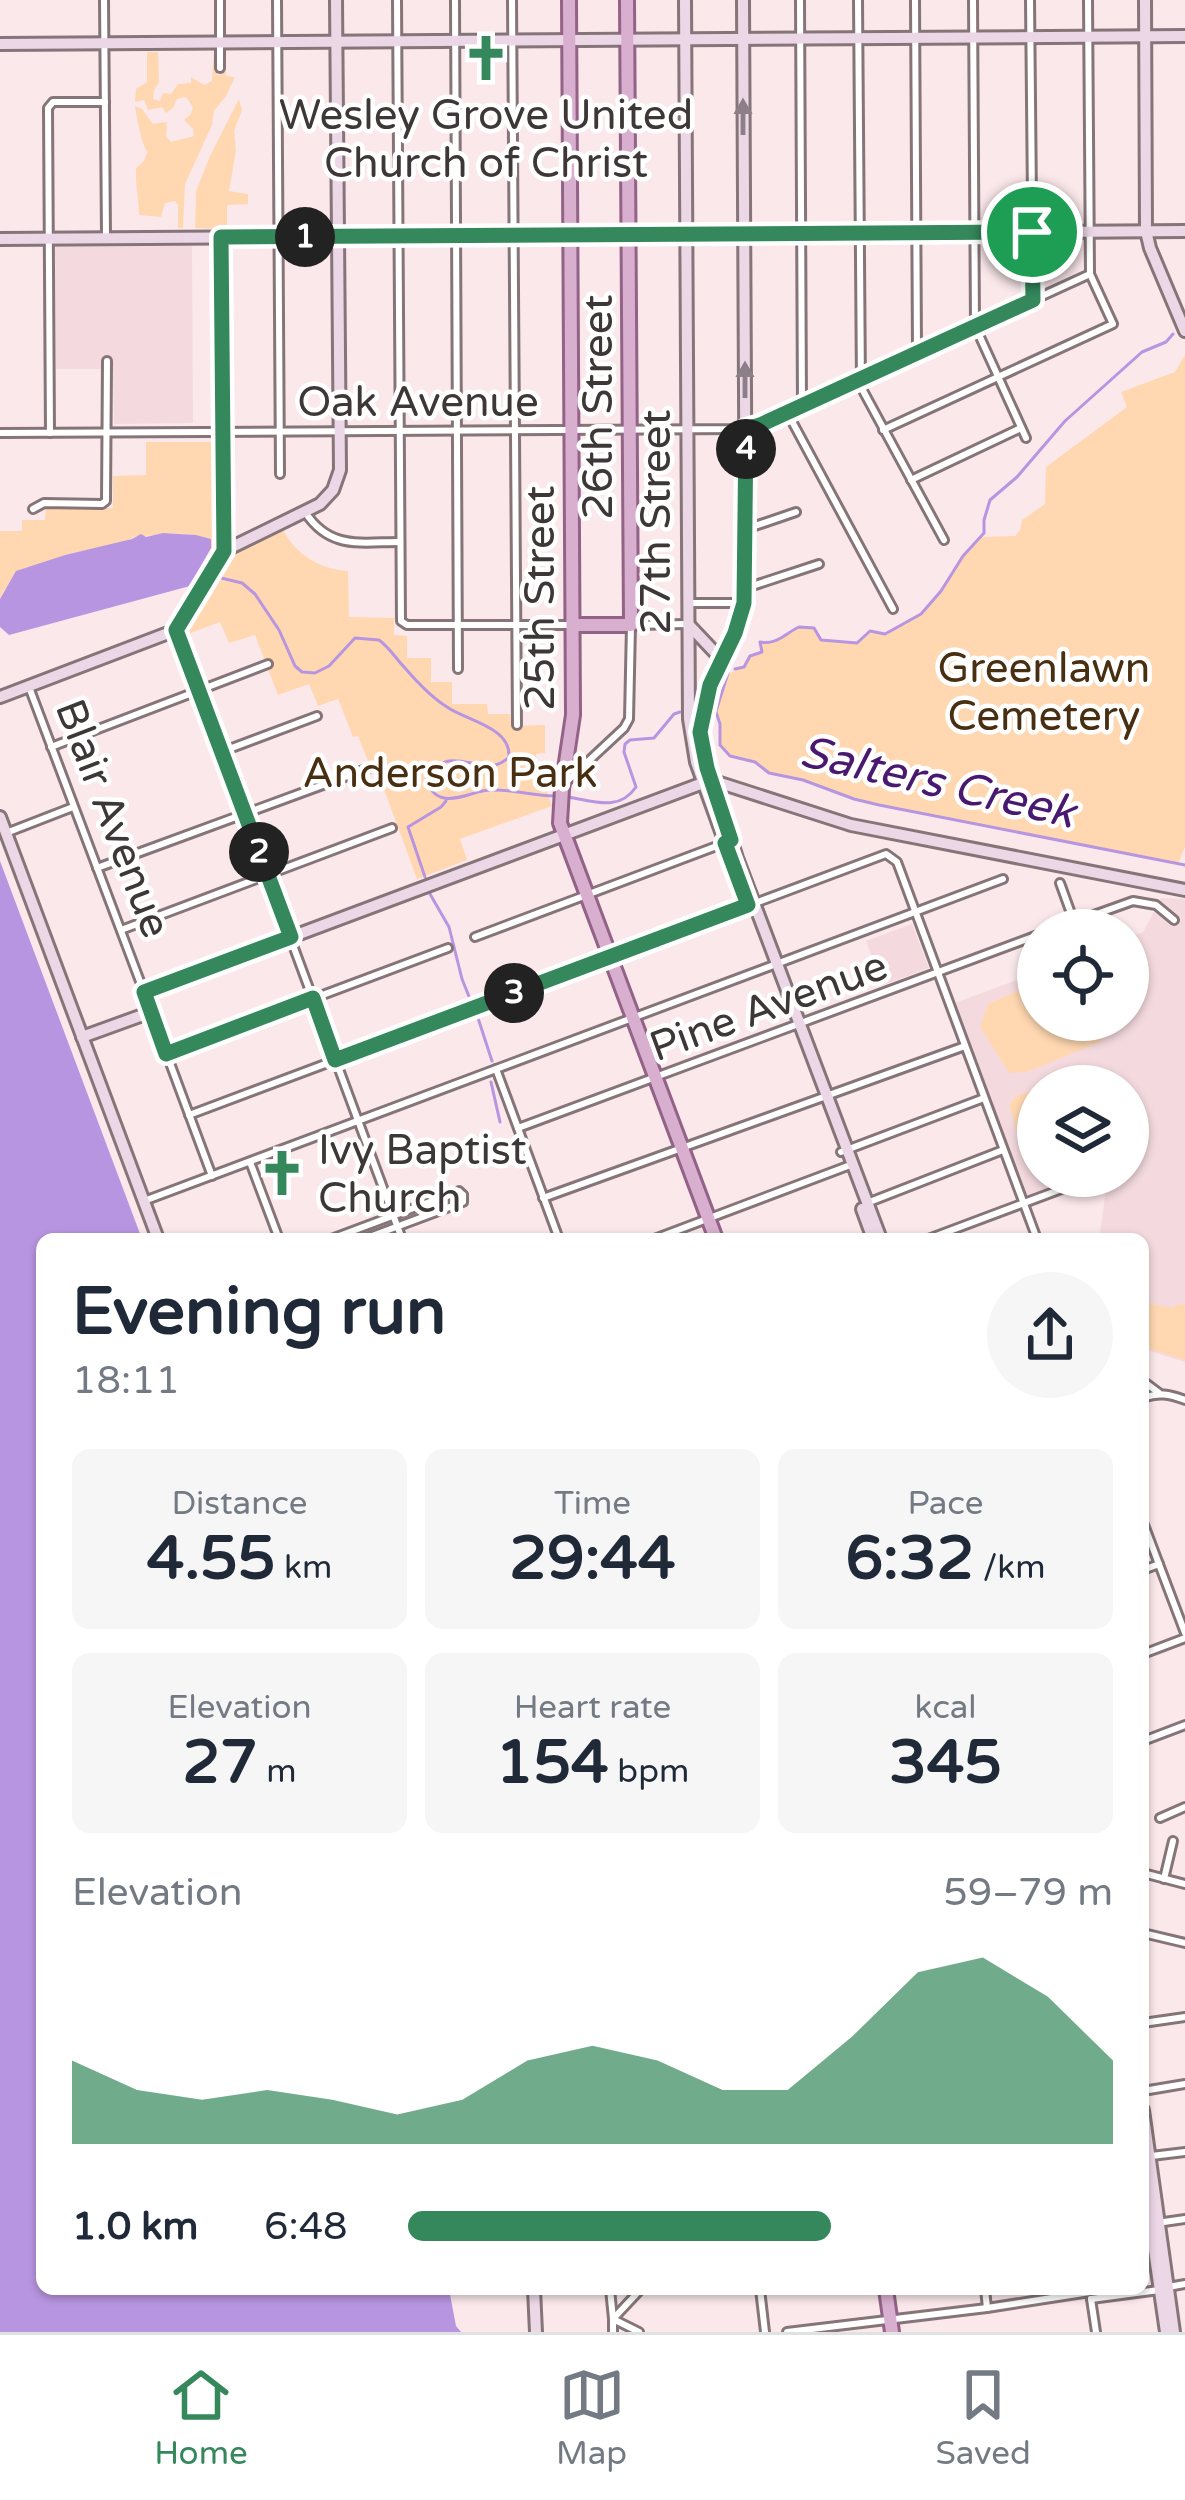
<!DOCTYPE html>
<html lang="en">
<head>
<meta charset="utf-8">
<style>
  body { margin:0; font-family:"Varela Round",sans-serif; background:#f6f6f7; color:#1f2937; height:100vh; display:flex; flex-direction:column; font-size:45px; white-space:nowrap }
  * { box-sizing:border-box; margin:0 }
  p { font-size:39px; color:#747a83 }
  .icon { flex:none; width:66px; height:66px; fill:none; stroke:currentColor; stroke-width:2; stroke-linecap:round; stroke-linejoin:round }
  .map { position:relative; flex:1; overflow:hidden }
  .panel { position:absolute; left:36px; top:1233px; width:1113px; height:1062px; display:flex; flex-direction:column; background:#fff; border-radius:18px; box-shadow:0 3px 9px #0004 }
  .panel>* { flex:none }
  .controls { position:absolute; left:1017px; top:909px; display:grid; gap:24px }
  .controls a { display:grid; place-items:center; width:132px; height:132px; border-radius:50%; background:#fff; box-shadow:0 3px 9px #0004; font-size:60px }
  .pin { position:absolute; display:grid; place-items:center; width:102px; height:102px; color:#fff; margin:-51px; border:6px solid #fff; border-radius:50%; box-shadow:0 3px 12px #0007 }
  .km { position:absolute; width:60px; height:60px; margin:-30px; border-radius:50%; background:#222; color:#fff; font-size:33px; line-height:60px; text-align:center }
  .round { display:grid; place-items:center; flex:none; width:126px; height:126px; border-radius:63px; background:#f6f6f7 }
  .head { display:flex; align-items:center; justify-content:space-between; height:204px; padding:0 36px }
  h1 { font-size:66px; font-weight:700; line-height:90px }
  .stats { display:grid; grid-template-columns:repeat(3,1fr); gap:18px; height:204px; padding:12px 36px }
  .stats div { display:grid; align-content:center; border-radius:18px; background:#f6f6f7; text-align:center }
  .stats b { font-size:60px; font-weight:700 }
  .stats small { font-size:33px; font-weight:400 }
  .stats p { font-size:33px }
  .chart { height:336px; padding:24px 36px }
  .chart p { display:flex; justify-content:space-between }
  .chart svg { width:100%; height:216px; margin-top:12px; fill:#34885b; opacity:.7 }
  ul { padding:0 36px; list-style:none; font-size:39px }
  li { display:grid; grid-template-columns:192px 144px 1fr; align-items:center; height:90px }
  li i { height:30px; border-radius:15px; background:#34885b }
  .menu { display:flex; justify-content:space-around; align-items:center; height:168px; border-top:3px solid #e0e1e3; background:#fff; font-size:33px; color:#747a83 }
  .menu a { display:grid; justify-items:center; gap:6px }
  .menu .on { color:#34885b }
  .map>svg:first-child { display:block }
  .built { fill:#f4dadf }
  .green { fill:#ffd8b2 }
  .water { fill:#b895e1 }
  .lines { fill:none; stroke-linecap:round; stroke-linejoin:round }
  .stream { stroke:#b895e1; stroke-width:3 }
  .street-casing { stroke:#857578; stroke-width:12 }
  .secondary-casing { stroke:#857578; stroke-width:16 }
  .primary-casing { stroke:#926386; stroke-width:18 }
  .street { stroke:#fff; stroke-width:6 }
  .secondary { stroke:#ecd7e7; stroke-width:10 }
  .primary { stroke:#d9afd0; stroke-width:12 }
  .oneway { fill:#8c7f87 }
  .route-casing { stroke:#fff; stroke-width:24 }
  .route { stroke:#34885b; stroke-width:15 }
  .labels { text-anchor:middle; stroke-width:9; stroke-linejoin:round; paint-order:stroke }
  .poi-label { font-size:42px; fill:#3e3738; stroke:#fff }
  .street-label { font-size:42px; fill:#3e3738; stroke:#fff }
  .park-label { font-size:42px; fill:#492f12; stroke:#fff }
  .water-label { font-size:45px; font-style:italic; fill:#491971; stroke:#fff }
</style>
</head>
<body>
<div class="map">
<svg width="1185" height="2332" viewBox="0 0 1185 2332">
  <rect width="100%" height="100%" fill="#fbe8eb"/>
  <g class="built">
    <path d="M192,246L193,423L114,424L113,369H56L55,247Z"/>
    <path d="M1161,898L1185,899V1362L1143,1349V1239H1099L1108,1176H1128V1086H1038V1176H1088L1027,1198L955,1003L1038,972V1020H1128V938L1143,932Z"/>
    <path d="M912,924L929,968L883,985L866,941Z"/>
  </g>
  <g class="green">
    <path d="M223,50L225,51L226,76L235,77L226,96L214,111L212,125L185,184L183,228H178V205L175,201L165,203L161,217L139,215C139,199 135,185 136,168L144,161L147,152C141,142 137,119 135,106L142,109L153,124L167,122L166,136L171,142L194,136L193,129L184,120L191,114L193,107L186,97L177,99L173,108L166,113L162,107L148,110L144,100L135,102L136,89L147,82V52H158L159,82L154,90L153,99L160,101L163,93L171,94L178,84L191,83V77L204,85L212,81L214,51H217V75H221Z"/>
    <path d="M239,99L242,110L234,131L236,150L229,191L248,194V204L227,205V229L195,228L196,191L211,154Z"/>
    <path d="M1185,355V847L1178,864L854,799L803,780L765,772L755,762L732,757L725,752L720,745V724L716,712L728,674L745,666L751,655L762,652L760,642C782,646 792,620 815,629L821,640L857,643L870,631L885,634L921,614L941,591L963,556L979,537L1015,536L1020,530L1022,520L1045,504L1046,467L1127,407L1121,392L1175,372Z"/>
    <path d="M146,442H215L216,548L204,570L200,569L211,548V539C197,535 182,533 168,533C156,534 148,537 136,536C114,549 86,548 62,556C42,564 22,579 4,590L0,599V531H22V520H45L46,508H113V476L146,475Z"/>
    <path d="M283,530C297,555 319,569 348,571L349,617L394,618V635L407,636V658H431V682H452V704H487L488,714H510L511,726L545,725V753L536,754L537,780L544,782L552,806L460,839L467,860L417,879L378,773L373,774L358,736L353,737L338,699L318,706L309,684L278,695L255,635L229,643L220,622L185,635L184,631L232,555Z"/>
    <path d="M1038,982V1020H1104L1106,1028L1100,1042L1027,1072L1009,1073L980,1027L988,1004Z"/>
    <path d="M1038,1088V1176H1054L1040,1179L1028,1169L1009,1105L1016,1096Z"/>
    <path d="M1143,1302L1173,1308L1178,1304L1185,1305V1360L1143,1347Z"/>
  </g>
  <g class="water">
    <path d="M163,533L196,535L211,539V548L200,568L204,570L190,586L9,635L0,627V599L16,571L65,555L132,539L141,534L146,537Z"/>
    <path d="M0,861L142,1239H42V2289H449L456,2326L461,2332H0Z"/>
  </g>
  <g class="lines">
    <g class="stream">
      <path d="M213,576L242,583L255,594L279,630L295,666L302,672L315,673L329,666L355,638L379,640C390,648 396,659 405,668C417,682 431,697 447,707C467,721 511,727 509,757C483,783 452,738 427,778C429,788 433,796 444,798C459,801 476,790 491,790C514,789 536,797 558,796"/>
      <path d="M735,669L744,667L750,656L762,652L760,642C777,645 784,634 799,627L814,628L821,640L857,643L870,631L885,634L921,614L941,591L963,556L984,533V520L990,500L1017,477L1065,421L1142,352L1166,342L1173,334"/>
      <path d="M716,711L728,673"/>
      <path d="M710,712H716L720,724V745L730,756L755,762L769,773L803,780L854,799L879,805L1185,865"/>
      <path d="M568,797C594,801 619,812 636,787L624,752L625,744L630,740L654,738L674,714L680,712"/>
      <path d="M425,877L408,827L441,807L446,801"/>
      <path d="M430,894L449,927L462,979L470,999"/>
      <path d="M477,1015L492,1061"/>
      <path d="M491,1082L500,1122"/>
    </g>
    <defs>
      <g id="street">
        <path d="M104,0L106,236"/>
        <path d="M220,0V68"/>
        <path d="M277,0L280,474"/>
        <path d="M397,0L401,621L407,625H570"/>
        <path d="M455,0L458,669"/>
        <path d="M512,0L517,725"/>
        <path d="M800,0L802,405"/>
        <path d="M858,0L861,387L944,540"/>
        <path d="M915,0L917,350"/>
        <path d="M973,0L975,326L1026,438"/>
        <path d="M1030,0L1033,300"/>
        <path d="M221,237L224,551"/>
        <path d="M787,412L893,609"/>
        <path d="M883,430L1113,324L1090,274L1088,0"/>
        <path d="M0,433L745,429L761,425L1090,274"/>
        <path d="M50,433L48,108L53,102H105"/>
        <path d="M911,480L1021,428"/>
        <path d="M33,509L44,503L102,504L106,501L107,361"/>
        <path d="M305,512C330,550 360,542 400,542"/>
        <path d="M746,529L796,512"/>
        <path d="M746,588L819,564"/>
        <path d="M688,603H744"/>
        <path d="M176,630L402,1239"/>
        <path d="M29,687L144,992"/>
        <path d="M51,747L268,664"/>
        <path d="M221,752L317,716"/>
        <path d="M565,783L624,728L629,719L631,625L688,624"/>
        <path d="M6,833L73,807"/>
        <path d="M97,868L369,768"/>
        <path d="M1060,883L1077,930"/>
        <path d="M121,930L392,828"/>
        <path d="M1052,930L1133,901L1156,905L1174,920"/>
        <path d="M475,937L730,841"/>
        <path d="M151,1012L212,1176"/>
        <path d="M165,1054L448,948"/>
        <path d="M496,1069L559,1239"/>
        <path d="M189,1115L886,854L897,862L1037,1239"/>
        <path d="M518,1128L1038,935"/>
        <path d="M841,1152L984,1098"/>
        <path d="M250,1162L279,1239"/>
        <path d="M543,1198L965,1046"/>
        <path d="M144,1201L1003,879"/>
        <path d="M867,1203L1003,1150"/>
        <path d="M331,1239L459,1191L463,1195"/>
        <path d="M364,1239L463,1202V1195"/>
        <path d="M654,1239L853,1164"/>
        <path d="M928,1239L1091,1178"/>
        <path d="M1143,1381L1159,1393"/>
        <path d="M1143,1398C1159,1392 1169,1394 1185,1400"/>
        <path d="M1143,1522L1185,1633"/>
        <path d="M1143,1570L1159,1564"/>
        <path d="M1143,1654L1185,1638"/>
        <path d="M1143,1741L1185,1725"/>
        <path d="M1160,1818L1185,1807"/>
        <path d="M1143,1873L1185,1884"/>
        <path d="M1164,1879L1173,1841"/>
        <path d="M1143,1933L1185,1943"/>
        <path d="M1143,2023L1185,2017"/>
        <path d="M1143,2091L1185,2084"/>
        <path d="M1143,2157L1185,2152"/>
        <path d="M1143,2225L1185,2219"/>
        <path d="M1168,2287L1185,2284"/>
        <path d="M610,2289L613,2319L639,2332"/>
        <path d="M760,2289L765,2332"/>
        <path d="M985,2289L987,2308"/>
        <path d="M1091,2299L1159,2290"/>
        <path d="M1091,2299L1096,2332"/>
        <path d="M613,2332V2319L641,2289"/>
        <path d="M787,2332L987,2308L1090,2292"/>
      </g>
      <g id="secondary">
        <path d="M685,0L689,719L696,762L723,837"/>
        <path d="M743,0L746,588L737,626L704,704L701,732L702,749L737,858L881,1239"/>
        <path d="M1145,0L1146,231L1150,248L1185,331"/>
        <path d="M0,44L1185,36"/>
        <path d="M0,239L1185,231"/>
        <path d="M688,624L722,660"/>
        <path d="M0,697L176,630L224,551L320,504L333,490L340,470L336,0"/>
        <path d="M0,817L158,1239"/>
        <path d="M82,1037L151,1012L144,992L711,780L851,825L1185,890"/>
        <path d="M862,1209L873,1239"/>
        <path d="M1143,2110L1174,2332"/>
        <path d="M1143,2174L1166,2332"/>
        <path d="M534,2289L536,2332"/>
      </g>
      <g id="primary">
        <path d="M569,0L573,715L562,789L560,823L716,1239"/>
        <path d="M573,625H631L627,0"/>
        <path d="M886,2289L892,2332"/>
      </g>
    </defs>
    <use href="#street" class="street-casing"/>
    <use href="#secondary" class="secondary-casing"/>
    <use href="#primary" class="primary-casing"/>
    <use href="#street" class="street"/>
    <use href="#secondary" class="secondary"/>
    <use href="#primary" class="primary"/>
  </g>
  <defs><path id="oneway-solid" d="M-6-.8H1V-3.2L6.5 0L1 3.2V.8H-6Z" transform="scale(3)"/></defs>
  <g class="oneway">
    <use href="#oneway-solid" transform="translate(743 117) rotate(-90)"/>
    <use href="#oneway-solid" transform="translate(745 380) rotate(-90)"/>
  </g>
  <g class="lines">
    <defs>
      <path id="route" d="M1032,232L1033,300L760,425L746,429L744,603L735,633L710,685L700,732L707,768L731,840L725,843L748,905L335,1060L313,998L166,1054L144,992L291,937L176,630L224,551L221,237Z"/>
    </defs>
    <use href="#route" class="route-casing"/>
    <use href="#route" class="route"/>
  </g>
  <defs>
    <symbol id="church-bare" viewBox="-9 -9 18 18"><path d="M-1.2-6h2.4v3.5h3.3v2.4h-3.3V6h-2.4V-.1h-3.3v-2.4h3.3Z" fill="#34885b" stroke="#fff" stroke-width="2.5" paint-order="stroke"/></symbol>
  </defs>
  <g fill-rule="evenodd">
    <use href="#church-bare" x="453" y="25" width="66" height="66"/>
    <use href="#church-bare" x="249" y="1140" width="66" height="66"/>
  </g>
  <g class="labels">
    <g class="poi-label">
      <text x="486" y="129">Wesley Grove United<tspan x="486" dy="48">Church of Christ</tspan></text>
      <text x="318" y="1164" text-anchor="start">Ivy Baptist<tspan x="318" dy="48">Church</tspan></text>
    </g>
    <g class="street-label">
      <text x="418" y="416">Oak Avenue</text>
      <text transform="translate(597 407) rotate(-90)" y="15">26th Street</text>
      <text transform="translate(655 522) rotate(-90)" y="15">27th Street</text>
      <text transform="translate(539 598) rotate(-90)" y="15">25th Street</text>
      <text transform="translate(114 818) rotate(69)" y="15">Blair Avenue</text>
      <text transform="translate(768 1005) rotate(-20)" y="15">Pine Avenue</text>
    </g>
    <g class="park-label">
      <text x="1044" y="682">Greenlawn<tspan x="1044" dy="48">Cemetery</tspan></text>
      <text x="450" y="787">Anderson Park</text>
    </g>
    <g class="water-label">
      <text transform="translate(938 781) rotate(13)" y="16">Salters Creek</text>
    </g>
  </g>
</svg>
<div class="controls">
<a><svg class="icon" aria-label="locate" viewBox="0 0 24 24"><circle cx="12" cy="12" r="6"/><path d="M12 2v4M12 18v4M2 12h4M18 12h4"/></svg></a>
<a><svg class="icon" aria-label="layers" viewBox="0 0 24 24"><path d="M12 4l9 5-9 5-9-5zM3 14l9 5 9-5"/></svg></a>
</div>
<div class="pin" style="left:1032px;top:232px;background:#1e9e55"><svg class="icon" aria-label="arrive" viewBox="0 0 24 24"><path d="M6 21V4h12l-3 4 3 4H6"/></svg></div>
<b class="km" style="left:305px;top:237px">1</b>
<b class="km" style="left:259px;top:852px">2</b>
<b class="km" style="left:514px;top:993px">3</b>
<b class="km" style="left:746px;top:449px">4</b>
<section class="panel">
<div class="head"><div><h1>Evening run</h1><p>18:11</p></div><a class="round"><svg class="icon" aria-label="share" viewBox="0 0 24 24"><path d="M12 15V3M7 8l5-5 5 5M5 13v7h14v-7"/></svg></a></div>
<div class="stats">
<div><p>Distance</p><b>4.55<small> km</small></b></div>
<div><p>Time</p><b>29:44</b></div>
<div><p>Pace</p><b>6:32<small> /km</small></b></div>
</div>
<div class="stats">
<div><p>Elevation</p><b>27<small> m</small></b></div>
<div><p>Heart rate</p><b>154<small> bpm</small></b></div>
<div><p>kcal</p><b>345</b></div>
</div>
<div class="chart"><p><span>Elevation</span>59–79 m</p>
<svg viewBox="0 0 160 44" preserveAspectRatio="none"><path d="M0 44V27L10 33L20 35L30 33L40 35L50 38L60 35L70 27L80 24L90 27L100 33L110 33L120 22L130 9L140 6L150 14L160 27V44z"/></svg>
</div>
<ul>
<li><b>1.0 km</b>6:48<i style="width:60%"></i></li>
</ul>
</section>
</div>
<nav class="menu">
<a class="on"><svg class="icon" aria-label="home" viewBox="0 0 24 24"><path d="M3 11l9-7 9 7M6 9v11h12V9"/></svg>Home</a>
<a><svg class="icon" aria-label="map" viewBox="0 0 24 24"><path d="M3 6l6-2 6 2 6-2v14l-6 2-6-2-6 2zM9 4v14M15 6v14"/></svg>Map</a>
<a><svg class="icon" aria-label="saved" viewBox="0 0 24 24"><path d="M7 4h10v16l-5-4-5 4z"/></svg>Saved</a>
</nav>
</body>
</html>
